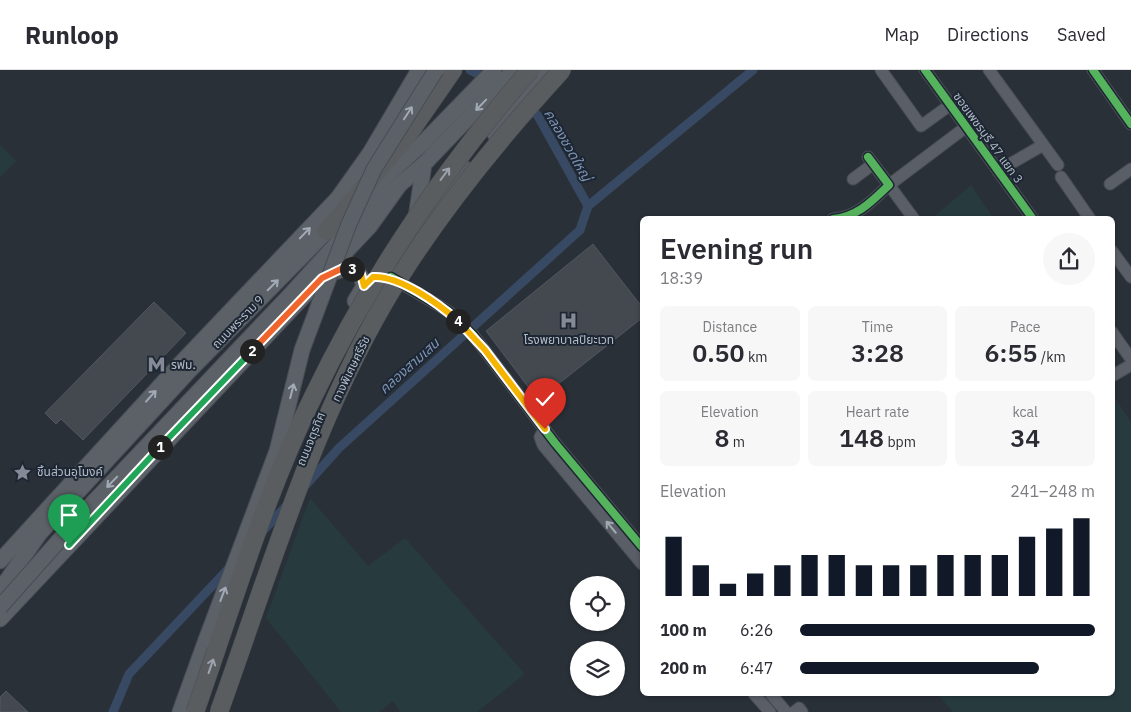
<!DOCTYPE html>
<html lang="en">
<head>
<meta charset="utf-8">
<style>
  body { margin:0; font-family:"IBM Plex Sans","Noto Sans Thai",sans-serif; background:#f7f7f7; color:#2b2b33; height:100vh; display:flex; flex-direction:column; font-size:19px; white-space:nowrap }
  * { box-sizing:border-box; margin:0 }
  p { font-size:16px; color:#7c7c81 }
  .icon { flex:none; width:28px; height:28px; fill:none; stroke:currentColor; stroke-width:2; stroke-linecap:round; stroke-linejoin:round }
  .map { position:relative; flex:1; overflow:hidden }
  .sheet { position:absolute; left:640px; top:146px; width:475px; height:480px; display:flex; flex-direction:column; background:#fff; border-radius:8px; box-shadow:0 1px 4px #0004 }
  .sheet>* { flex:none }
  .controls { position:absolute; left:570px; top:506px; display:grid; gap:10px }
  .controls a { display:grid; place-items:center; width:55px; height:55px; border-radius:50%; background:#fff; box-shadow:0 1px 4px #0004; font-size:25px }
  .pin { position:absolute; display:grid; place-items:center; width:42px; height:42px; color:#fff; margin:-51px -21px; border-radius:50% 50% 50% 0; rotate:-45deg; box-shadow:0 0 5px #0007 }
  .pin .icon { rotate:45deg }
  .km { position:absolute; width:25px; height:25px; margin:-12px; border-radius:50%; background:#222; color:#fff; font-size:14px; line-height:25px; text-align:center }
  .round { display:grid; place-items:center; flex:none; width:52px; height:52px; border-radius:26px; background:#f7f7f7 }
  .headline { display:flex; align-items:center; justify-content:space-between; height:85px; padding:0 20px }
  h1 { font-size:28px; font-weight:600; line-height:38px }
  .figures { display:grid; grid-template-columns:repeat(3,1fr); gap:8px; height:85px; padding:5px 20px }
  .figures div { display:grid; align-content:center; border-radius:8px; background:#f7f7f7; text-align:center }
  .figures b { font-size:25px; font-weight:600 }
  .figures small { font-size:14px; font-weight:400 }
  .figures p { font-size:14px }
  .chart { height:140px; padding:10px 20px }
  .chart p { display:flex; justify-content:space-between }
  .chart svg { width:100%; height:90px; margin-top:5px; stroke:#111827; stroke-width:6 }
  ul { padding:0 20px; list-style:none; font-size:16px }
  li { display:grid; grid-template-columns:80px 60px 1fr; align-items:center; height:38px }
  li i { height:12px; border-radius:6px; background:#111827 }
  header { display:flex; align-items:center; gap:30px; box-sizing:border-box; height:70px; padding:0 25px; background:#fff; border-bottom:1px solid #e1e1e2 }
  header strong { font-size:24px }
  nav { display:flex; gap:28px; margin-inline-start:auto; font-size:18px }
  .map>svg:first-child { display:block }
  .green { fill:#273a3e }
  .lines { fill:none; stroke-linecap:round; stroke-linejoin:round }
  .canal { stroke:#384963; stroke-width:9 }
  .building { fill:#444950; stroke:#52575f }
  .minor-casing { stroke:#484c53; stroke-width:13 }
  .major-casing { stroke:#484c55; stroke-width:17 }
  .highway-casing { stroke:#474c53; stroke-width:19 }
  .minor { stroke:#5a5e66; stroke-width:11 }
  .major { stroke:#5c6168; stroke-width:15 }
  .highway { stroke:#5a5d60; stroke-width:18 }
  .major-bridge-casing { stroke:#484c55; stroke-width:17; stroke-linecap:butt }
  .highway-bridge-casing { stroke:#474c53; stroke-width:19; stroke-linecap:butt }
  .major-bridge { stroke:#5c6168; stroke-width:15 }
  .highway-bridge { stroke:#5a5d60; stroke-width:18 }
  .cycleway-casing { stroke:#1d2633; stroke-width:11 }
  .cycleway { stroke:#56b35d; stroke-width:8 }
  .oneway { stroke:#a2aab6 }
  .oneway2 { stroke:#9ea4af }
  .oneway3 { stroke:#a2a9b5 }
  .split-1-casing { stroke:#fff; stroke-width:10 }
  .split-2-casing { stroke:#fff; stroke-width:10 }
  .split-3-casing { stroke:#fff; stroke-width:10 }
  .split-4-casing { stroke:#fff; stroke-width:10 }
  .split-5-casing { stroke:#fff; stroke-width:10 }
  .split-1 { stroke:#22a559; stroke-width:6 }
  .split-2 { stroke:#22a559; stroke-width:6 }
  .split-3 { stroke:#f0652b; stroke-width:6 }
  .split-4 { stroke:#f5b400; stroke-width:6 }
  .split-5 { stroke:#f5b400; stroke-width:6 }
  .labels { text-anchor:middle; stroke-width:4; stroke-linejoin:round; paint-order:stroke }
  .street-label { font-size:12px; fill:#b4bcc9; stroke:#1d2633 }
  .poi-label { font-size:12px; fill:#b4bcc9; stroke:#1d2633; text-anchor:start }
  .water-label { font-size:14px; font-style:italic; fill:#7c92b1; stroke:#1d2633 }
</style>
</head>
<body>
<header>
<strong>Runloop</strong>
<nav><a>Map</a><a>Directions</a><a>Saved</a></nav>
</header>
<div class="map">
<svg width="1131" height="642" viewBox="0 0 1131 642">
  <rect width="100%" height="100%" fill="#2a3038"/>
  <g class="green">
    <path d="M0,75L16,91L0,107Z"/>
    <path d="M971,115L994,149H931Z"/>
    <path d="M1113,325L1131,352V642H953L937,624H1112Z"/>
    <path d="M310,428L368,496L405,468L525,604L477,642H400L393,631L379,642H341L266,548Z"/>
  </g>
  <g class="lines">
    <g class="canal">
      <path d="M470,0L489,10"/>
      <path d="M527,35L538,46L588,136"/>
      <path d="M305,416L339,378L580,160L588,136L753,0"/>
      <path d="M261,463L288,434"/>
      <path d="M113,642L129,604L230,497"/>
    </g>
  </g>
  <g class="building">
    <path d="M593,174L642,237V248L538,330L486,261Z"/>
    <path d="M154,232L186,263L83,370L61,349L56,354L45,343Z"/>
    <path d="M6,621L28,642H0V627Z"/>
  </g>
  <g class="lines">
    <defs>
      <g id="minor">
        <path d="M881,0L921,56L950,35"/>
        <path d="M925,0L1033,149"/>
        <path d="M989,0L1058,95"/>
        <path d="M1093,0L1131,54"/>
        <path d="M998,101L1043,75"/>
        <path d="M1061,107L1090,149"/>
        <path d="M853,109L873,94"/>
        <path d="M1110,114L1131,99"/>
        <path d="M833,149C858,147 873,130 889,115L868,87"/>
        <path d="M914,149L889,115L966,57"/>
        <path d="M1112,181L1131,207"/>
        <path d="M392,208L448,241L473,265L555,373L642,477"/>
        <path d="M1112,262L1131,289"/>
        <path d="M1112,306L1131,295"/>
        <path d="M545,359L540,367L543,375L642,494"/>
        <path d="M754,624L770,642"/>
        <path d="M771,624L786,642"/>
        <path d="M794,642L799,638L802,642"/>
      </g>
      <g id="major">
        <path d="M495,64L549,0"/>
        <path d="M364,127L423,73L494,0"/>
        <path d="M427,151L466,99"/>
        <path d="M412,174L424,94"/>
        <path d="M327,205C346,197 358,192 364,216L355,231"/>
        <path d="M290,225L359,149L424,94L514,0"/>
        <path d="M0,491L181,293L338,128L370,83L419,0"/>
        <path d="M0,520L40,463L190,300L334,154"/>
        <path d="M0,549L370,156L398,117"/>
        <path d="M180,642L206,570"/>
      </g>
      <path id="highway" d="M327,161L408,65L453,0"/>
    </defs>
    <use href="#minor" class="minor-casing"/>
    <use href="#major" class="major-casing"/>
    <use href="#highway" class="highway-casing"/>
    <use href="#minor" class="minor"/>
    <use href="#major" class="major"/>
    <use href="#highway" class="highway"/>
    <defs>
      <g id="major-bridge">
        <path d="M0,537L86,440L290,225"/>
        <path d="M206,570L277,381L302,280L349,154L374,99L436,0"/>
      </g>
      <g id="highway-bridge">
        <path d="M195,642C232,537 264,427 313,327C371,206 442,101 530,0"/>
        <path d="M219,642C268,506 311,359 384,233C433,149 496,72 562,0"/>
      </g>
    </defs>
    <use href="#major-bridge" class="major-bridge-casing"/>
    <use href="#highway-bridge" class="highway-bridge-casing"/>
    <use href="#major-bridge" class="major-bridge"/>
    <use href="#highway-bridge" class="highway-bridge"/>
    <defs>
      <g id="cycleway">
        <path d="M925,0L1033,149"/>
        <path d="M1093,0L1131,54"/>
        <path d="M833,149C858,147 873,130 889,115L868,87"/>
        <path d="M391,207L448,241L473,265L555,373L642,477"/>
      </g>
    </defs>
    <use href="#cycleway" class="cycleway-casing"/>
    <use href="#cycleway" class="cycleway"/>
  </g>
  <defs><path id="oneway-shaft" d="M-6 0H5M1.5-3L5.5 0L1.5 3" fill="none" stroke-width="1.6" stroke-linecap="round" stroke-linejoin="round" transform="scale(1.25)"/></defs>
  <g class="oneway">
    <use href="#oneway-shaft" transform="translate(481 35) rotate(134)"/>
    <use href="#oneway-shaft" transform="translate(408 43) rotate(-57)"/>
    <use href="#oneway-shaft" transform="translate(305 163) rotate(-46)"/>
    <use href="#oneway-shaft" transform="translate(273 215) rotate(-45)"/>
    <use href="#oneway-shaft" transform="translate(292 321) rotate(-76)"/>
    <use href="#oneway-shaft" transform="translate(151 326) rotate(-48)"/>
    <use href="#oneway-shaft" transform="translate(112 412) rotate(134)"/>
    <use href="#oneway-shaft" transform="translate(223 524) rotate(-69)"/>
  </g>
  <g class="oneway2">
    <use href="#oneway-shaft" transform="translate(445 104) rotate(-53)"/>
    <use href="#oneway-shaft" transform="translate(211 596) rotate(-71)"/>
  </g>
  <use class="oneway3" href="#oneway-shaft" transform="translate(611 457) rotate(-130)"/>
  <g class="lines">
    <defs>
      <path id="split-1" d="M69,475L160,377"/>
      <path id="split-2" d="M160,377L252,281"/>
      <path id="split-3" d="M252,281L322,208L343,198L352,199"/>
      <path id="split-4" d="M352,199L361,204L364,216L373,207C399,205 439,234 458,251"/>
      <path id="split-5" d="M458,251L485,280L545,359"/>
    </defs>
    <use href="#split-1" class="split-1-casing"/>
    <use href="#split-2" class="split-2-casing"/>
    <use href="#split-3" class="split-3-casing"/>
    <use href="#split-4" class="split-4-casing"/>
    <use href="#split-5" class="split-5-casing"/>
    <use href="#split-1" class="split-1"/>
    <use href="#split-2" class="split-2"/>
    <use href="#split-3" class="split-3"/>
    <use href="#split-4" class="split-4"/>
    <use href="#split-5" class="split-5"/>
  </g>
  <defs>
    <symbol id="hospital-bare" viewBox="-9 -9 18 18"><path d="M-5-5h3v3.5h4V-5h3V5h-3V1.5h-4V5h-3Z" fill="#848b96" stroke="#1d2633" stroke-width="2.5" paint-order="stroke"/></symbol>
    <symbol id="metro-bare" viewBox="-9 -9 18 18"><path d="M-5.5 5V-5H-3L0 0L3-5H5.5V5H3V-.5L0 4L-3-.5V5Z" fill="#848b96" stroke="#1d2633" stroke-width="2.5" paint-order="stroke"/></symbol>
    <symbol id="sight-bare" viewBox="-9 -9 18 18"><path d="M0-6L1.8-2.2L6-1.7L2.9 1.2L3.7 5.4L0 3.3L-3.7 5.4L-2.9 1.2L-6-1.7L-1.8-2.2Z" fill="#848b96" stroke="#1d2633" stroke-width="2.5" paint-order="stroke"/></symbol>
  </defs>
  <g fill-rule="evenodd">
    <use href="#hospital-bare" x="556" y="238" width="25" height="25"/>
    <use href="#metro-bare" x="144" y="282" width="25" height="25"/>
    <use href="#sight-bare" x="10" y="390" width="25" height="25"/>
  </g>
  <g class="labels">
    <g class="street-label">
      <text transform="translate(988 68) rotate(54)" y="4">ซอยเพชรบุรี 47 แยก 3</text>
      <text transform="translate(238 252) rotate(-46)" y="4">ถนนพระราม 9</text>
      <text transform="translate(351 299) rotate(-64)" y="4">ทางพิเศษศรีรัช</text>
      <text transform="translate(311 369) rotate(-68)" y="4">ถนนจตุรทิศ</text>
    </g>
    <g class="poi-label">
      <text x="569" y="274" text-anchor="middle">โรงพยาบาลปิยะเวท</text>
      <text x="171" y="299">รฟม.</text>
      <text x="37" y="406">ชิ้นส่วนอุโมงค์</text>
    </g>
    <g class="water-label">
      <text transform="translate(568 75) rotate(60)" y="5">คลองชวดใหญ่</text>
      <text transform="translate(409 296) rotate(-42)" y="5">คลองสามเสน</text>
    </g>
  </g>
</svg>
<div class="controls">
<a><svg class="icon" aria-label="locate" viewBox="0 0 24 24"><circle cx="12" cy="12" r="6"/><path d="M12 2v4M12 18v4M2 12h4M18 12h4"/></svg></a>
<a><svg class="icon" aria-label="layers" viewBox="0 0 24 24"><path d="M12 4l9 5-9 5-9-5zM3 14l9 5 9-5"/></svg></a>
</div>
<div class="pin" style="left:69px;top:475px;background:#1e9e55"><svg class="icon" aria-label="arrive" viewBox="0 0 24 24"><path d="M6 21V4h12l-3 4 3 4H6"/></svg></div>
<div class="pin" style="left:545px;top:359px;background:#d93025"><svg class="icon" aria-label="check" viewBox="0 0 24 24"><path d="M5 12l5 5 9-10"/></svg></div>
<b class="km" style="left:160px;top:377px">1</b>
<b class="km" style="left:252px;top:281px">2</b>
<b class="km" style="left:352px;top:199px">3</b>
<b class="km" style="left:458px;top:251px">4</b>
<section class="sheet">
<div class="headline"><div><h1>Evening run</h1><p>18:39</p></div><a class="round"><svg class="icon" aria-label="share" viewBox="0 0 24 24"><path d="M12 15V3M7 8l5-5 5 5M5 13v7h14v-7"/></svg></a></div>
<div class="figures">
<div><p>Distance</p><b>0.50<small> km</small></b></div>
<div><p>Time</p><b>3:28</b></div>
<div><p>Pace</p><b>6:55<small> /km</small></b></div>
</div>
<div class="figures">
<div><p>Elevation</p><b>8<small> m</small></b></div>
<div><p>Heart rate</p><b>148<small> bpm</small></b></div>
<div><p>kcal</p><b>34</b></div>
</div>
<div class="chart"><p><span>Elevation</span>241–248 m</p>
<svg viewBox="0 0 160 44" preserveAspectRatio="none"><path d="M5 44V15M15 44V29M25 44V38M35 44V33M45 44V29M55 44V24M65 44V24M75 44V29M85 44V29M95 44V29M105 44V24M115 44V24M125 44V24M135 44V15M145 44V11M155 44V6"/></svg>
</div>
<ul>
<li><b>100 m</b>6:26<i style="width:100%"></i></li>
<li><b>200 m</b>6:47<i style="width:81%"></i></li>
</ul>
</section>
</div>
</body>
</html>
